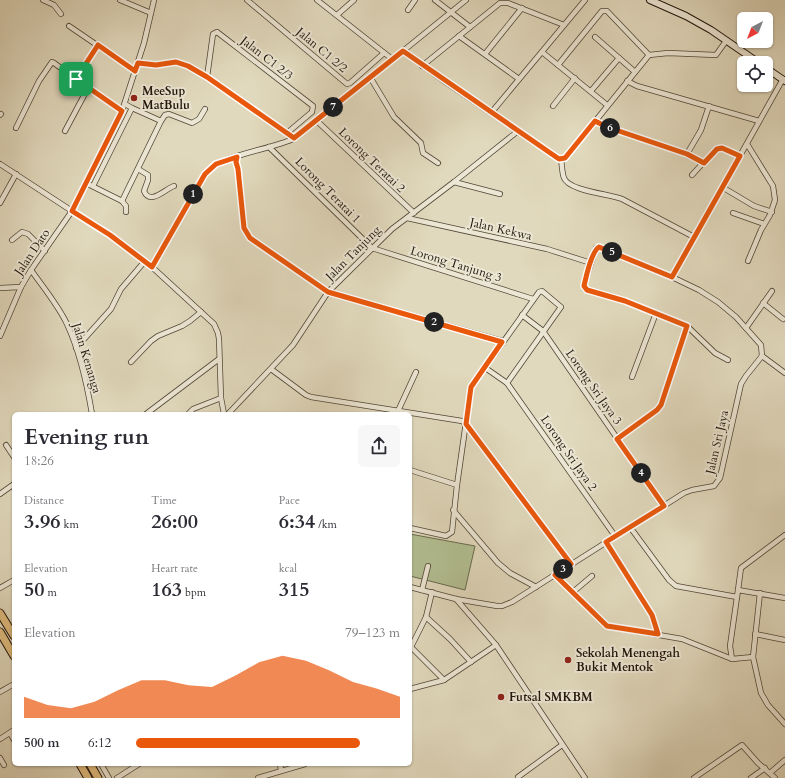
<!DOCTYPE html>
<html lang="en">
<head>
<meta charset="utf-8">
<style>
  body { margin:0; font-family:Cardo,serif; background:#f7f7f7; color:#2b2b33; height:100vh; display:flex; flex-direction:column; font-size:15px; white-space:nowrap }
  * { box-sizing:border-box; margin:0 }
  p { font-size:13px; color:#7c7c81 }
  .icon { flex:none; width:22px; height:22px; fill:none; stroke:currentColor; stroke-width:2; stroke-linecap:round; stroke-linejoin:round }
  .map { position:relative; flex:1; overflow:hidden }
  .sheet { position:absolute; left:12px; top:412px; width:400px; height:354px; display:flex; flex-direction:column; background:#fff; border-radius:6px; box-shadow:0 1px 3px #0004 }
  .sheet>* { flex:none }
  .needle { width:26px; rotate:222deg }
  .tools { position:absolute; left:737px; top:12px; display:grid; gap:8px }
  .tools a { display:grid; place-items:center; width:36px; height:36px; border-radius:6px; background:#fff; box-shadow:0 1px 3px #0004; font-size:20px }
  .pin { position:absolute; display:grid; place-items:center; width:34px; height:34px; color:#fff; margin:-17px; border-radius:8px; box-shadow:0 2px 6px #0006 }
  .km { position:absolute; width:20px; height:20px; margin:-10px; border-radius:50%; background:#222; color:#fff; font-size:11px; line-height:20px; text-align:center }
  .round { display:grid; place-items:center; flex:none; width:42px; height:42px; border-radius:6px; background:#f7f7f7 }
  .summary { display:flex; align-items:center; justify-content:space-between; height:68px; padding:0 12px }
  h1 { font-size:22px; font-weight:600; line-height:30px }
  .stats { display:grid; grid-template-columns:repeat(3,1fr); gap:6px; height:68px; padding:4px 12px }
  .stats div { display:grid; align-content:center }
  .stats b { font-size:20px; font-weight:600 }
  .stats small { font-size:11px; font-weight:400 }
  .stats p { font-size:11px }
  .chart { height:112px; padding:8px 12px }
  .chart p { display:flex; justify-content:space-between }
  .chart svg { width:100%; height:72px; margin-top:4px; fill:#ea580c; opacity:.7 }
  ul { padding:0 12px; list-style:none; font-size:13px }
  li { display:grid; grid-template-columns:64px 48px 1fr; align-items:center; height:30px }
  li i { height:10px; border-radius:5px; background:#ea580c }
  .map>svg:first-child { display:block }
  .green { fill:#b2bf92; stroke:#686a4e }
  .lines { fill:none; stroke-linecap:round; stroke-linejoin:round }
  .street-casing { stroke:#504637; stroke-width:6 }
  .secondary-casing { stroke:#1f150a; stroke-width:8 }
  .primary-casing { stroke:#1f150a; stroke-width:9 }
  .street { stroke:#ece6d4; stroke-width:4.5 }
  .secondary { stroke:#ece6d4; stroke-width:6 }
  .primary { stroke:#e0bc7e; stroke-width:7 }
  .route-casing { stroke:#fff; stroke-width:8 }
  .route { stroke:#ea580c; stroke-width:5 }
  .poi-dot { fill:#8f2418; stroke:#ece6d4; stroke-width:1.5 }
  .labels { text-anchor:middle; stroke-width:4; stroke-linejoin:round; paint-order:stroke }
  .street-label { font-size:12px; fill:#1f150a; stroke:#ece6d4 }
  .poi-label { font-size:12px; font-weight:bold; fill:#1f150a; stroke:#ece6d4; text-anchor:start }
</style>
</head>
<body>
<div class="map">
<svg width="785" height="778" viewBox="0 0 785 778">
  <rect width="100%" height="100%" fill="#e1d9bd"/>
  <filter id="stains"><feTurbulence type="fractalNoise" baseFrequency=".005" numOctaves="4"/><feColorMatrix values="0 0 0 0 .2 0 0 0 0 .09 0 0 0 0 .02 0 0 0 .5 -.17"/></filter>
  <radialGradient id="worn" r=".72"><stop offset=".6" stop-color="#630" stop-opacity="0"/><stop offset="1" stop-color="#630" stop-opacity=".3"/></radialGradient>
  <path class="green" d="M410,534L475,546L465,590L410,576Z"/>
  <g class="lines">
    <defs>
      <g id="street">
        <path d="M43,0L54,5L61,14"/>
        <path d="M120,0L151,13"/>
        <path d="M247,0L347,84L350,83L384,53"/>
        <path d="M317,0L392,59L403,51L447,83L559,159H563L567,156L649,55L607,11H602L558,65"/>
        <path d="M435,0L470,27"/>
        <path d="M408,10L415,0"/>
        <path d="M337,15L354,0"/>
        <path d="M69,26L135,71"/>
        <path d="M459,36L519,79"/>
        <path d="M595,37L619,58"/>
        <path d="M403,51L466,0"/>
        <path d="M542,52L607,105"/>
        <path d="M485,54L522,8"/>
        <path d="M649,55L668,53L716,55L726,41"/>
        <path d="M138,63L156,65L176,62L188,66L207,77L295,138"/>
        <path d="M422,66L500,3H508L564,25"/>
        <path d="M207,77L213,34L217,32L313,106L312,112L287,133"/>
        <path d="M370,77L394,117L421,143L423,153L438,163"/>
        <path d="M75,79L98,45"/>
        <path d="M627,81L637,86L759,121"/>
        <path d="M591,91L619,58L635,72"/>
        <path d="M553,106L575,78"/>
        <path d="M491,113L585,0"/>
        <path d="M0,115L1,114"/>
        <path d="M161,121L165,115L169,114L192,123L199,119L205,109"/>
        <path d="M317,121L414,213"/>
        <path d="M595,121L607,127L682,152L703,163"/>
        <path d="M16,128L39,81L52,62L54,63L88,88L122,111"/>
        <path d="M65,131L88,88"/>
        <path d="M747,144L773,186L775,200L770,215L761,230L748,261"/>
        <path d="M269,147L372,248L533,299"/>
        <path d="M687,154L701,130L709,106"/>
        <path d="M237,157L236,162L238,169L244,228L250,238L328,292L502,341"/>
        <path d="M561,159C562,165 562,173 564,178C569,191 610,194 622,199L694,237"/>
        <path d="M0,164L72,211L96,225L124,245L152,267L214,324L218,333L219,339L221,398L224,414"/>
        <path d="M138,169L148,175V180L144,191C150,206 165,189 174,186"/>
        <path d="M692,175L703,163H705L717,149L720,148L740,156"/>
        <path d="M454,182L500,194"/>
        <path d="M86,183L122,201L126,206V212"/>
        <path d="M93,186L132,108L125,104"/>
        <path d="M722,187L754,206L772,212"/>
        <path d="M122,201L161,121L132,108"/>
        <path d="M0,203L16,174"/>
        <path d="M733,213L764,224"/>
        <path d="M407,218L547,249L591,263"/>
        <path d="M12,240L22,232L28,234L45,251"/>
        <path d="M152,267L205,174C223,153 269,151 295,138L392,59"/>
        <path d="M31,270C43,287 58,305 67,324C80,352 87,384 92,414"/>
        <path d="M672,277L783,79"/>
        <path d="M0,288L21,287L31,270L72,211L122,111L144,43L154,0"/>
        <path d="M763,303L783,319"/>
        <path d="M522,315L543,331L664,506"/>
        <path d="M746,328L772,291"/>
        <path d="M0,336L21,287"/>
        <path d="M76,348L111,309L121,289L145,261"/>
        <path d="M762,356L785,373"/>
        <path d="M728,360L715,353L687,326L625,301L585,289L584,286L591,263L596,248L600,247L672,277L699,290L718,302L736,317L761,345L762,356"/>
        <path d="M131,362L151,341L158,336L182,326L190,321L201,312"/>
        <path d="M484,367L507,383L615,536"/>
        <path d="M271,369L306,395L311,397L462,421L466,424L571,564"/>
        <path d="M632,377L656,313"/>
        <path d="M398,411L416,372"/>
        <path d="M146,414L219,359"/>
        <path d="M188,414L193,409L221,398"/>
        <path d="M228,414L293,345L328,292L392,229L454,182L518,131"/>
        <path d="M617,439L657,410L661,405L687,326"/>
        <path d="M6,445L14,457"/>
        <path d="M410,470L457,485L452,532L446,536L410,528"/>
        <path d="M457,485L471,387L539,292L542,291L561,307L507,383"/>
        <path d="M0,494L14,484"/>
        <path d="M453,510L498,563L510,573L536,587"/>
        <path d="M630,527L669,580L676,586L737,597L738,590L785,598"/>
        <path d="M606,542L652,615L658,634"/>
        <path d="M555,575L607,626L682,639L732,659L753,657"/>
        <path d="M410,587L456,599L497,606H502L512,602L684,493L692,490L714,486L720,478L741,384L746,376L762,356"/>
        <path d="M0,588L14,580"/>
        <path d="M422,590L428,566"/>
        <path d="M738,590L741,568L785,535"/>
        <path d="M573,592L592,576"/>
        <path d="M760,593L753,657L761,693L768,705L785,724"/>
        <path d="M456,599L496,645L585,778"/>
        <path d="M426,617L450,639L471,662"/>
        <path d="M755,634L785,640"/>
        <path d="M411,647L444,680L496,645"/>
        <path d="M411,647L426,617L432,592"/>
        <path d="M732,659L730,646L737,597"/>
        <path d="M410,689L444,680"/>
        <path d="M0,692L14,684"/>
        <path d="M10,733L14,740"/>
        <path d="M0,739L14,730"/>
        <path d="M0,758L4,765"/>
        <path d="M101,764L109,778"/>
        <path d="M280,764L281,770"/>
        <path d="M770,773L785,760"/>
        <path d="M518,777L562,745"/>
        <path d="M117,778L139,764"/>
        <path d="M258,778L305,764"/>
        <path d="M694,778L742,745L758,763L775,778"/>
        <path d="M751,778L765,768"/>
      </g>
      <g id="secondary">
        <path d="M650,0L686,16L711,30L759,63"/>
        <path d="M766,68L785,81"/>
      </g>
      <g id="primary">
        <path d="M0,613L14,636"/>
        <path d="M0,632L14,656"/>
        <path d="M80,764L88,778"/>
        <path d="M90,764L98,778"/>
      </g>
    </defs>
    <use href="#street" class="street-casing"/>
    <use href="#secondary" class="secondary-casing"/>
    <use href="#primary" class="primary-casing"/>
    <use href="#street" class="street"/>
    <use href="#secondary" class="secondary"/>
    <use href="#primary" class="primary"/>
  </g>
  <g class="lines">
    <defs>
      <path id="route" d="M98,45L135,71L138,63L156,65L176,62L188,66L207,77L294,138L403,51L559,159L565,158L595,121L607,127L687,154L704,163L717,149L722,148L740,156L672,277L599,247C591,252 586,277 584,286L587,290L625,301L687,326L661,405L657,410L617,439L664,506L606,542L652,615L658,634L607,626L555,575L571,564L466,424L471,387L502,342L328,292L250,238L244,228L238,169L236,162L237,157L216,164L205,174L152,267L110,235L72,211L122,111L76,79Z"/>
    </defs>
    <use href="#route" class="route-casing"/>
    <use href="#route" class="route"/>
  </g>
  <g class="poi-dot">
    <circle cx="134" cy="98" r="4"/>
    <circle cx="568" cy="660" r="4"/>
    <circle cx="501" cy="697" r="4"/>
  </g>
  <g class="labels">
    <g class="street-label">
      <text transform="translate(322 50) rotate(40)" y="4">Jalan C1 2/2</text>
      <text transform="translate(267 58) rotate(38)" y="4">Jalan C1 2/3</text>
      <text transform="translate(372 160) rotate(44)" y="4">Lorong Teratai 2</text>
      <text transform="translate(328 190) rotate(45)" y="4">Lorong Teratai 1</text>
      <text transform="translate(501 229) rotate(13)" y="4">Jalan Kekwa</text>
      <text transform="translate(32 252) rotate(-56)" y="4">Jalan Dato</text>
      <text transform="translate(353 253) rotate(-45)" y="4">Jalan Tanjung</text>
      <text transform="translate(456 264) rotate(17)" y="4">Lorong Tanjung 3</text>
      <text transform="translate(87 358) rotate(73)" y="4">Jalan Kenanga</text>
      <text transform="translate(594 387) rotate(55)" y="4">Lorong Sri Jaya 3</text>
      <text transform="translate(717 442) rotate(-77)" y="4">Jalan Sri Jaya</text>
      <text transform="translate(569 453) rotate(55)" y="4">Lorong Sri Jaya 2</text>
    </g>
    <g class="poi-label">
      <text x="142" y="95">MeeSup<tspan x="142" dy="14">MatBulu</tspan></text>
      <text x="576" y="657">Sekolah Menengah<tspan x="576" dy="14">Bukit Mentok</tspan></text>
      <text x="509" y="701">Futsal SMKBM</text>
    </g>
  </g>
  <rect width="100%" height="100%" filter="url(#stains)"/>
  <rect width="100%" height="100%" fill="url(#worn)"/>
</svg>
<div class="tools">
<a><svg class="needle" viewBox="-14 -14 28 28"><path d="M0-13l5 13h-10z" fill="#e53935"/><path d="M0 13l5-13h-10z" fill="#7c7c81"/></svg></a>
<a><svg class="icon" aria-label="locate" viewBox="0 0 24 24"><circle cx="12" cy="12" r="6"/><path d="M12 2v4M12 18v4M2 12h4M18 12h4"/></svg></a>
</div>
<div class="pin" style="left:76px;top:79px;background:#1e9e55"><svg class="icon" aria-label="arrive" viewBox="0 0 24 24"><path d="M6 21V4h12l-3 4 3 4H6"/></svg></div>
<b class="km" style="left:193px;top:194px">1</b>
<b class="km" style="left:434px;top:322px">2</b>
<b class="km" style="left:563px;top:569px">3</b>
<b class="km" style="left:641px;top:473px">4</b>
<b class="km" style="left:612px;top:252px">5</b>
<b class="km" style="left:610px;top:128px">6</b>
<b class="km" style="left:333px;top:107px">7</b>
<section class="sheet">
<div class="summary"><div><h1>Evening run</h1><p>18:26</p></div><a class="round"><svg class="icon" aria-label="share" viewBox="0 0 24 24"><path d="M12 15V3M7 8l5-5 5 5M5 13v7h14v-7"/></svg></a></div>
<div class="stats">
<div><p>Distance</p><b>3.96<small> km</small></b></div>
<div><p>Time</p><b>26:00</b></div>
<div><p>Pace</p><b>6:34<small> /km</small></b></div>
</div>
<div class="stats">
<div><p>Elevation</p><b>50<small> m</small></b></div>
<div><p>Heart rate</p><b>163<small> bpm</small></b></div>
<div><p>kcal</p><b>315</b></div>
</div>
<div class="chart"><p><span>Elevation</span>79–123 m</p>
<svg viewBox="0 0 160 44" preserveAspectRatio="none"><path d="M0 44V31L10 36L20 38L30 34L40 27L50 21L60 21L70 24L80 25L90 18L100 10L110 6L120 9L130 15L140 22L150 26L160 31V44z"/></svg>
</div>
<ul>
<li><b>500 m</b>6:12<i style="width:85%"></i></li>
</ul>
</section>
</div>
</body>
</html>
